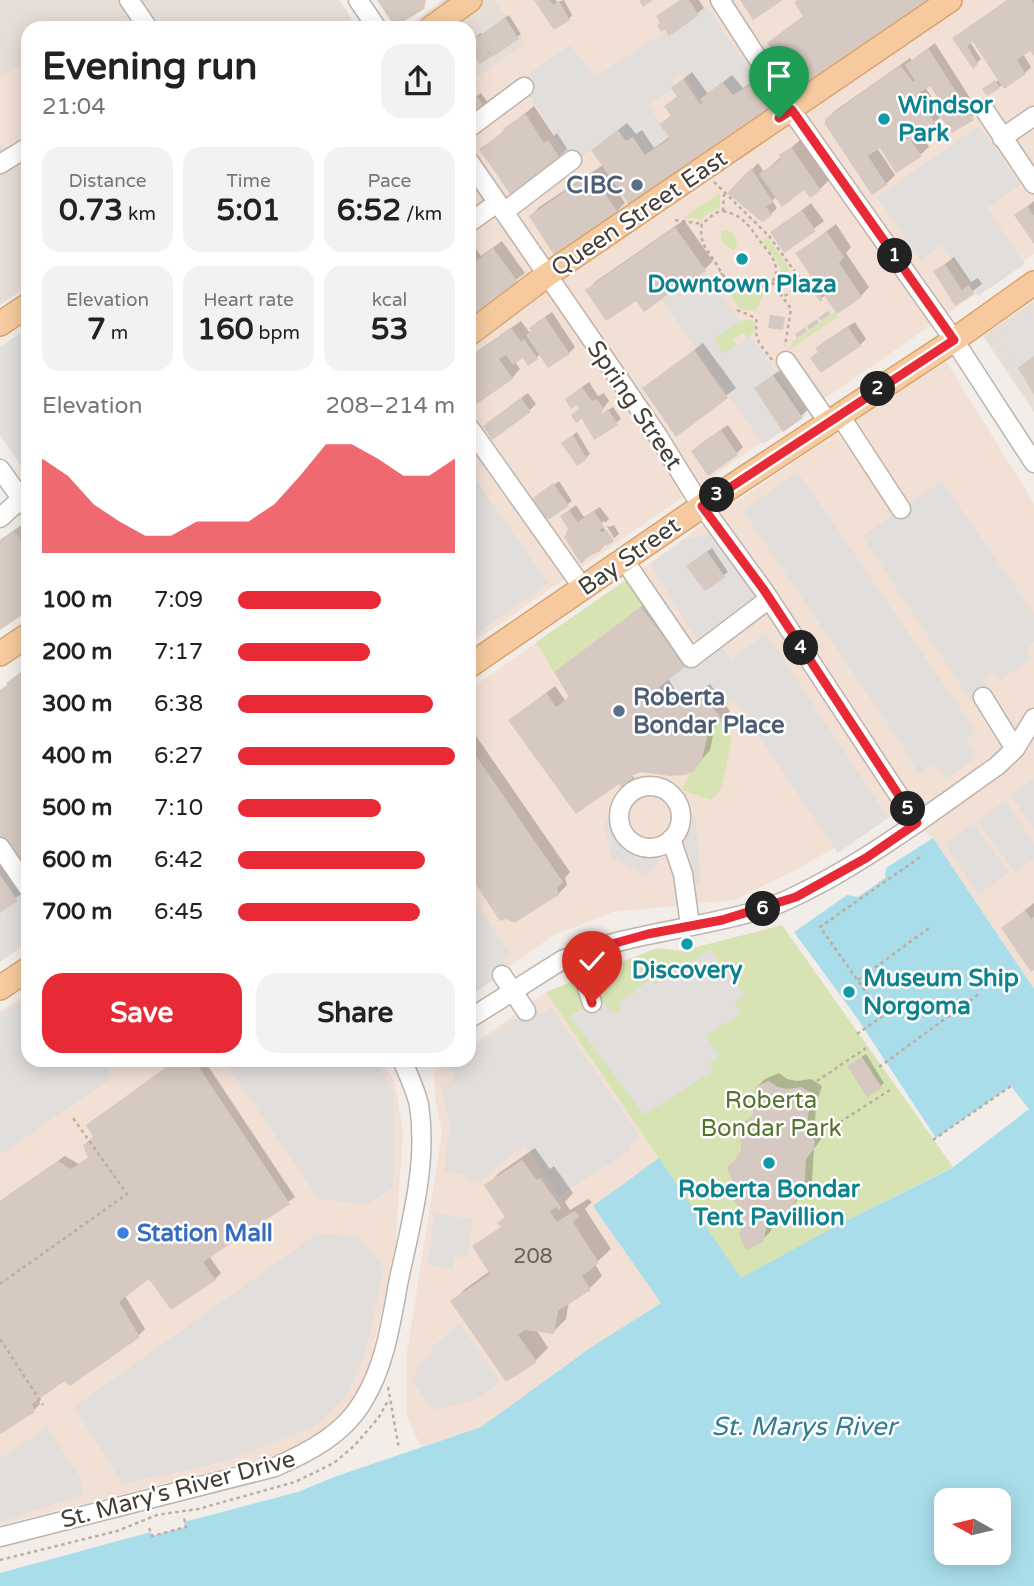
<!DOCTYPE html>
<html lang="en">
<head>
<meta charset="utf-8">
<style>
  body { margin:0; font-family:"Varela Round",sans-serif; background:#f2f2f2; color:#222; height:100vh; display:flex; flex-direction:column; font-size:26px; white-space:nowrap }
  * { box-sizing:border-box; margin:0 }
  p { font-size:23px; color:#767676 }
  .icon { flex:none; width:38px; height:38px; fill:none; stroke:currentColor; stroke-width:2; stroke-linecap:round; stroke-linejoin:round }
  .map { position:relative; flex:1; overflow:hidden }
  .side { position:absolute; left:21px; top:21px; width:455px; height:1046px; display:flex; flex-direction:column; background:#fff; border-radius:21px; box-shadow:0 4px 18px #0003 }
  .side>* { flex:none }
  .needle { width:46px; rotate:278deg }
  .buttons { position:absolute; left:934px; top:1488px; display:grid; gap:14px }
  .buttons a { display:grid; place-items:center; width:77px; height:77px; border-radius:14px; background:#fff; box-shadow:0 4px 18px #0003; font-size:35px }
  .pin { position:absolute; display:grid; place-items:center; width:60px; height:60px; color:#fff; margin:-72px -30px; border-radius:50% 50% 50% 0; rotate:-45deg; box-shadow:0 0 7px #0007 }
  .pin .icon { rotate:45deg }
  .km { position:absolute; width:35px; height:35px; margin:-18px; border-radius:50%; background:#222; color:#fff; font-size:19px; line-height:35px; text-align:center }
  .round { display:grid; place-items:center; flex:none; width:74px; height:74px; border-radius:21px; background:#f2f2f2 }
  .summary { display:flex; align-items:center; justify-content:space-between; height:119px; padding:0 21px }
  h1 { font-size:38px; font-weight:700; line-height:52px }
  .stats { display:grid; grid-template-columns:repeat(3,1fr); gap:10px; height:119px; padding:7px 21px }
  .stats div { display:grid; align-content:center; border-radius:18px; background:#f2f2f2; text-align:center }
  .stats b { font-size:30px; font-weight:700 }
  .stats small { font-size:19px; font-weight:400 }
  .stats p { font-size:19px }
  .chart { height:196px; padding:14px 21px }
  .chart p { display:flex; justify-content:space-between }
  .chart svg { width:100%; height:126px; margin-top:7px; fill:#e72a35; opacity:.7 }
  .primary-button { display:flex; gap:14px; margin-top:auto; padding:14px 21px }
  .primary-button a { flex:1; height:80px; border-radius:21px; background:#e72a35; color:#fff; font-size:28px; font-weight:700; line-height:80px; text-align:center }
  .primary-button a+a { background:#f2f2f2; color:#222 }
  ul { padding:0 21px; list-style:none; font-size:23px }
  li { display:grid; grid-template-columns:112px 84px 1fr; align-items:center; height:52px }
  li i { height:18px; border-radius:9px; background:#e72a35 }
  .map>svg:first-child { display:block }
  .residential { fill:#e6ded6 }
  .commercial { fill:#f2e0d5 }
  .green { fill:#d8e3b4 }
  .parking { fill:#e1dedc }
  .water { fill:#a9ddea; fill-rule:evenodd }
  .shadow { fill:#0003; fill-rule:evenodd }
  .building { fill:#d6c9c1 }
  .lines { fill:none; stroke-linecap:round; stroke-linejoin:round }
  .minor-casing { stroke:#bdb3ab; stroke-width:21 }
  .major-casing { stroke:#d9a36f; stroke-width:26 }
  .path { stroke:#beac9e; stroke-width:2.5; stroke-dasharray:3.5 3.5; stroke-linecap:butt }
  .minor { stroke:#fff; stroke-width:18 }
  .major { stroke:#f6ca9e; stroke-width:23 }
  .route-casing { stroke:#fff; stroke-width:14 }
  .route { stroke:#e72a35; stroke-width:9 }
  .culture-dot { fill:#0f9aa8; stroke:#fff; stroke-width:2.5 }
  .service-dot { fill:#5c6f8a; stroke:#fff; stroke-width:2.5 }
  .shop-dot { fill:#3f7fe0; stroke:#fff; stroke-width:2.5 }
  .labels { text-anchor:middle; stroke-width:5; stroke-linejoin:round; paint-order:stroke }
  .number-label { font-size:21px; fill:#69605a }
  .culture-label { font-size:24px; font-weight:bold; fill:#0d838f; stroke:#fff }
  .service-label { font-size:24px; font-weight:bold; fill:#4e5e75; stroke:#fff; text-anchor:end }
  .street-label { font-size:24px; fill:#453d37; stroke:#fff }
  .park-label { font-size:24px; fill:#57722f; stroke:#fff }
  .shop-label { font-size:24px; font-weight:bold; fill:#366cbe; stroke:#fff; text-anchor:start }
  .water-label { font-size:26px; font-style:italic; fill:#337d91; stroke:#fff }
</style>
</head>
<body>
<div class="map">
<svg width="1034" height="1586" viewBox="0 0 1034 1586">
  <rect width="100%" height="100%" fill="#f2ede8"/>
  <g class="residential">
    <path d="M0,0H339L358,28H28V61L0,78Z"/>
    <path d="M443,0H495L526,44L469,83V28H405Z"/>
    <path d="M0,142L12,158L28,145V286L0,305Z"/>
    <path d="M1034,301V412L983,336Z"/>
  </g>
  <g class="commercial">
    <path d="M495,0H1034V254L469,645V83L525,44Z"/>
    <path d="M28,61V145L12,158L0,142V78Z"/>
    <path d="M945,360L1034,503V989L933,838L896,813L797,869L734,900L613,912L552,936L469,996V690L730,506Z"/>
    <path d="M28,992V1060L380,1061L394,1080L403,1131L395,1253L364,1389L335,1424L280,1454L0,1525V1011Z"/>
    <path d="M546,992L659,1158L593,1206L661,1303L590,1348L481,1427L421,1447L407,1417V1352L442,1132L435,1098L434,1072L450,1061L469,1060V1047Z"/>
  </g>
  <g class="green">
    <path d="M720,193V207L705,215L701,220L684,217Z"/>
    <path d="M724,230L732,232L737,240L736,249L732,250L722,242L720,234Z"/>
    <path d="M767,237L788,266L791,280L781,276L780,266L764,243V238Z"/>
    <path d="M719,279L736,289L763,290L762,298L756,311L743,310L739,308Z"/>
    <path d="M835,312L838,317L788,350L792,342Z"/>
    <path d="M747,319L755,323L754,331L747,339L743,333L733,339L737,345L723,354L714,339L740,321Z"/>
    <path d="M634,575L651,599L554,672L536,642Z"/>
    <path d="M723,721L732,737L726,770L720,791L711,800L682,790L689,773C711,761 698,728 723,721Z"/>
    <path d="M782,925L953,1167L830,1229L741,1279L546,992L657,948L681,951Z"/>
  </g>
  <g class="parking">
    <path d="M706,6L757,80L733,95L722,82L700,99L682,73L672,80L676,87L648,105L670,138L645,155L633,137L626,141L618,130L572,164L520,80L570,45L595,77Z"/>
    <path d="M979,126L1020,185L987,208L1025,264L978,296L942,245L921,260L877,197Z"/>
    <path d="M705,272L740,321L714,339L723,354L751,336L806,415L763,444L662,300Z"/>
    <path d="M1027,313L1034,323V356L1018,368L994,338Z"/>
    <path d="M28,328V476L0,435V347Z"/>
    <path d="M469,470L548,583L469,639Z"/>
    <path d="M798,472L977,733L966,740L977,757L946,779L934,764L918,773L902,745L743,511Z"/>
    <path d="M942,481L1034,614V641L1026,651L1031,659L1001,680L992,670L984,679L990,692L973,704L862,536Z"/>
    <path d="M720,532L764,591L697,640L650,564L685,540Z"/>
    <path d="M766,633L888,818L838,853L734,700L717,713L701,692L673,709L659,687L715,639L731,660Z"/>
    <path d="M1034,779V829L1011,795Z"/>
    <path d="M1006,800L1034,844V859L1015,873L978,821Z"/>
    <path d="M613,812L625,846L659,861L647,876L612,858L604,825Z"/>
    <path d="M681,815H695L701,884H690Z"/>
    <path d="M973,823L1009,872L978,895L945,844Z"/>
    <path d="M0,847L28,888V942L0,962V913L18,900L0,875Z"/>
    <path d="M469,892L510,954L502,961L508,969L469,997Z"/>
    <path d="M710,950L745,996L734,1002L741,1013L706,1036L719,1056L711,1061L713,1071L644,1115L570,1016L600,998L611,1012H621L618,1004L651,979L656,984Z"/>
    <path d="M28,995V1060L102,1061L113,1077L0,1155V1015Z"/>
    <path d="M533,1006L541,1015L551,1007L640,1137L628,1145L631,1150L559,1196L525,1145L475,1184L461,1174L444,1171L450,1127L440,1086L451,1082L454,1074L448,1066L456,1061L469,1060V1051Z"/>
    <path d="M224,1061H376L393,1092V1188L367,1204L319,1199Z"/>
    <path d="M435,1213L473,1219L467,1258L454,1256L453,1270L427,1264Z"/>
    <path d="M317,1234L358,1236L384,1268L365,1354L347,1394L314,1427L223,1462L123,1484L74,1407Z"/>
    <path d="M460,1324L500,1382L475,1400L432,1410L411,1378L418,1371L415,1367L433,1354L430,1349Z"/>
    <path d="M47,1427L81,1479L82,1495L0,1521V1459Z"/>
  </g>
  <path class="water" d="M933,838L1034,989V1586H0V1573L151,1532L152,1536L185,1527L184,1522L298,1492L334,1477L481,1427L590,1348L661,1303L593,1206L659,1158L741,1278L830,1229L952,1168L1029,1109L1011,1086L936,1138L857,1018L794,932L847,895L858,897L885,878L886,868ZM947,1500H999V1552H947Z"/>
  <g class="shadow">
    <path d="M536,0H556L557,2L564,0L572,15L569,19Z"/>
    <path d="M680,0H699L704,8L669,34L658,17Z"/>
    <path d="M1007,0H1034V53L1031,48L1023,54L1031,67L1025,73L999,87L986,88L1000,79L973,39L970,42L981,59L977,63L954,38Z"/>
    <path d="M509,15L521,34L481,61L476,55L469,60V41L481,33L482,35Z"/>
    <path d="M935,43L979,112L952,131L942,116L920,133L929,147L920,155L880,146L877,148L895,175L886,184L827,119L836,110L910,58L912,61ZM930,83L942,100L937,105L925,87Z"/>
    <path d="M692,72L708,94L732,75L743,88L766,73L781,96L772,105L689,162L616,189L625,203L617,211L555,252L531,216L539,207L603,165L593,150L627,123L636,134L642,130L654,148L671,136L662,124L672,114L666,107L678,96L673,88Z"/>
    <path d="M481,93L488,103L484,107L469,102Z"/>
    <path d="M534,106L554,136L557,133L567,149L559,157L482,149Z"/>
    <path d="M800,140L829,180L820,189L811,196L805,188L777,196L772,201L777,208L771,214L729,193L758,163L764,172Z"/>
    <path d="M470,195L479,209L469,218V196Z"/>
    <path d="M1034,201V241L1016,216Z"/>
    <path d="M811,203L824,221L784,251L772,233Z"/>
    <path d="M684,220L713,261L705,269L680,281L645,309L637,298L587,291L595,282Z"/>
    <path d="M836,224L851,247L846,253L869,287L861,296L826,295L820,299L816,293L821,288L798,253Z"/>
    <path d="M502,241L525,273L469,316V246L472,243L481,256Z"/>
    <path d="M954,257L971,282L978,278L982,284L956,304L935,272Z"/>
    <path d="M552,312L575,347L569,353L540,354L537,357L523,356L515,362L520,369L512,378L469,395V357L521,321L530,333L537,322Z"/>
    <path d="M855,322L866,339L860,345L820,351L818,348L824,342Z"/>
    <path d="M703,343L736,388L676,434L645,388Z"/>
    <path d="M780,370L808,410L784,429L756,388Z"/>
    <path d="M589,382L598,396L604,393L609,401L598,415L599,416L613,407L621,419L595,437L574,393Z"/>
    <path d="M528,393L536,404L530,410L491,420Z"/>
    <path d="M728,425L743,447L737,453L699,445Z"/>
    <path d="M577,432L590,454L586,458L567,440Z"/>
    <path d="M559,481L572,501L568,504L537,497Z"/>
    <path d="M576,505L584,517L600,507L609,519L605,523L604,521L601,523L609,537L571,529L568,511Z"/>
    <path d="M23,524L28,531V609L0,628V540Z"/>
    <path d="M606,525L609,527L614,525L619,534L612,540L614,538Z"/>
    <path d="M712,548L728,572L705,589L693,562Z"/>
    <path d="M650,600L693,657L668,678L682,702L710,684L730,711L722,719L716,721L710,750L693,770L641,771L631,774L635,779L623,788L619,782L511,720L555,686L565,700L570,696L556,672Z"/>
    <path d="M469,733H474L570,872L565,878L567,885L558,894L469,871Z"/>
    <path d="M0,843L28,888L0,911Z"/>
    <path d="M1034,903V968L1003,928Z"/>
    <path d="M866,1054L884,1083L881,1086L853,1063Z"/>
    <path d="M177,1060H204L295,1197L209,1256L221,1273L215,1279L150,1277L125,1296L145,1329L139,1335L38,1397L40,1404L34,1410L0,1432V1201L65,1156L79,1164L89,1157Z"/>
    <path d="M779,1073L787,1079L797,1081L811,1079L822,1086L816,1105L815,1122L822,1132V1138L814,1149L812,1182L787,1213L774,1217L771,1231L762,1240L745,1221L739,1157L742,1150L740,1126L755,1114L756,1088L765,1079Z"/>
    <path d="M535,1148L550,1169L554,1166L573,1193L565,1202L570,1210L588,1199L592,1202L585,1209L611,1249L595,1264L602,1276L589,1289L569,1301L566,1319L553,1332L536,1329L548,1348L535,1361L452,1302L465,1289L490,1271L496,1232L503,1225L507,1215L486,1186L499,1173Z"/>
  </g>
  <g class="building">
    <path d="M377,0H426L424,9L395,27Z"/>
    <path d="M534,0H550L553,5L559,1L570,20L554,30Z"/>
    <path d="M639,0H653L643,7Z"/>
    <path d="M680,0H689L699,15L669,36L665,30L661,32L657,25L660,23L656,16Z"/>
    <path d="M740,0H783L753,20Z"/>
    <path d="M798,0H931L799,87L767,43L803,16L794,2Z"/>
    <path d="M1008,0H1032L1034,4V56L1030,51L1017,60L1026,74L1004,89L973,42L967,46L978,64L973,69L952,38Z"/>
    <path d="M505,17L519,39L492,57L485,46L491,57L480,64L469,48V40L477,35L478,37Z"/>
    <path d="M928,48L974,120L952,133L933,107L940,101L930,86L916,95L936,124L911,141L922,156L896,173L880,148L868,156L887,185L872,195L825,124V119L900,65L913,82L915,81L905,65Z"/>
    <path d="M683,79L700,104L703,102L700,99L722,82L733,95L757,80L773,106L691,168L689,164L630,206L591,150L618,130L626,141L633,137L645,155L670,138L659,124L671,116L664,106L677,97L671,88Z"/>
    <path d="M995,80L1000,88L987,96L982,89Z"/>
    <path d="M477,96L485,108L469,120V101Z"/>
    <path d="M525,113L544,143L548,140L560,158L510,194L479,149L505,131L503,129Z"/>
    <path d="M791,147L821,190L810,198L804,190L782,207L759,174L781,159L779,155Z"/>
    <path d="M751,168L773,202L766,207L772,215L762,222L727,193Z"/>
    <path d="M592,173L618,213L554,255L529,216Z"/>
    <path d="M1027,206L1034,216V244L1014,215Z"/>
    <path d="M802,210L816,231L784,253L770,232Z"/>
    <path d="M675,227L706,271L682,287L679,283L671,289L673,291L644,312L636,301L606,321L585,290Z"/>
    <path d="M827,232L844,257L839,263L862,297L837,314L795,253Z"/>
    <path d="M493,248L518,282L469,318V259L472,264Z"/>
    <path d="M945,264L962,290L969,285L974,294L955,306L933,271Z"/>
    <path d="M817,290L823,300L820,302L814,293Z"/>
    <path d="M828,311L831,314L821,321L818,318Z"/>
    <path d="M770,315L785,317L783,330L768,328Z"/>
    <path d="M545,317L570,354L548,368L526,335L531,331L529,328Z"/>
    <path d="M817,319L819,323L809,330L807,326Z"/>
    <path d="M805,327L807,331L797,338L795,334Z"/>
    <path d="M848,327L861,346L821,373L810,358L818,352L815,348Z"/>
    <path d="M511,328L521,342L524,339L538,359L528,366L523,358L513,365L506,355L499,359L513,379L474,406L469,398V358Z"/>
    <path d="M694,350L728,398L676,437L642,388Z"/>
    <path d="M1034,356V395L1018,368Z"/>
    <path d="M773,375L803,418L783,432L754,388Z"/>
    <path d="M582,387L592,401L597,399L604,409L601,412L602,414L608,409L618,425L594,440L582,419L576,423L571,415L579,409L577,405L571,409L565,399Z"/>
    <path d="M521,398L531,412L492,440L483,426Z"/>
    <path d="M721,430L738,455L708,476L691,451Z"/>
    <path d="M573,435L587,459L577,466L561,443Z"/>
    <path d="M553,483L569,506L549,519H546L533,501L534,497Z"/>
    <path d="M569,510L578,522L594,511L604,526L599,531L602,532L607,530L614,541L607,546L606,544L600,551L588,557L581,564L564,537L568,529L560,516Z"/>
    <path d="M14,531L28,551V611L0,630V541Z"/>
    <path d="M707,551L725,577L705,591L686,566Z"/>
    <path d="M641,607L686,666L659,687L673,709L701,691L723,721L714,723L709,729L702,760L694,771L684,775L670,776L641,772L631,776L635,782L623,790L619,784L576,814L508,720L546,693L556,707L569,697L554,672Z"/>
    <path d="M28,667V878L0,837V690L7,685L6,683Z"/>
    <path d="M469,746L563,882L557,888L559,895L514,923L507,919L500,921L469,874Z"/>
    <path d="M0,875L18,901L0,913Z"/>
    <path d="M1025,910L1031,919L1034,917V970L1031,972L1001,928Z"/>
    <path d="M862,1057L882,1088L867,1097L847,1066Z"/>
    <path d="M176,1060H194L290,1204L203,1262L216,1280L171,1310L149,1279L119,1302L140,1337L70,1386L65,1381L32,1404L35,1412L0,1434V1201L58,1161L71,1169L88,1158L83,1145L93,1137L86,1125Z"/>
    <path d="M769,1081L778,1087L787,1089L802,1087L814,1095L808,1115V1131L815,1141L814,1149L806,1159L804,1192L796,1199L788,1215L777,1217L767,1226L763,1242L746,1250L739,1235L743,1221L739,1207L730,1196L734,1184L728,1172V1166L735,1160L741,1150V1138L736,1131L738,1125L748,1120L753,1114L755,1087Z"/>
    <path d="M522,1160L537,1180L540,1178L561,1207L559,1211L556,1207L550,1212L557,1222L574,1211L580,1216L573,1222L599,1263L582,1276L591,1290L558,1311L554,1334L525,1330L518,1335L537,1362L506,1382L450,1301L490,1274L472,1246L501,1227L497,1223L505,1217L484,1185Z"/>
  </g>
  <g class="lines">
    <defs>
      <g id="minor">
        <path d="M129,0L148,28"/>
        <path d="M358,0L377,28"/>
        <path d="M720,0L791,110L954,340L1034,463"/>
        <path d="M984,109L1034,184"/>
        <path d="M469,128L524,87"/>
        <path d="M1002,138L1034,116"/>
        <path d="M469,161L656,433L695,496L764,591L917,823"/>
        <path d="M0,164L28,147"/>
        <path d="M504,212L572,160"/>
        <path d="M469,223L497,203"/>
        <path d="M786,361L828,422"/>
        <path d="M839,414L901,509"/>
        <path d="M469,427L583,588"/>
        <path d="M0,469L28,508"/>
        <path d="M0,518L21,499"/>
        <path d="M624,560L691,658L769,599"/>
        <path d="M983,697L1015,749"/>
        <circle cx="650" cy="817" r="31"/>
        <path d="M671,839L683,874L690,925"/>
        <path d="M0,847L28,888"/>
        <path d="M576,954L592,1003"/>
        <path d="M502,975L526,1011"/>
        <path d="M469,1019L562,960C629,932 702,929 770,907C792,899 812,888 832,877C890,844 943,804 997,766L1015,749L1034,718"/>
        <path d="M0,1537L275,1467C309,1452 344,1434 363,1401C386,1364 391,1321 399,1279C411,1223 428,1163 419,1105C416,1091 408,1074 402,1060"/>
      </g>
      <g id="major">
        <path d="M431,28L470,0"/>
        <path d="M0,324L28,305"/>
        <path d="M469,334L547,275L950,0"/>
        <path d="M0,654L28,635"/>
        <path d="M469,666L702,506L954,340L1034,283"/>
        <path d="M0,988L28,969"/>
      </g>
    </defs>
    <use href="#minor" class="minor-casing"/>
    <use href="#major" class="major-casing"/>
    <g class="path">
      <path d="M714,182L769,236L803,283L782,298"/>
      <path d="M723,211C743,215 749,226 760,241C766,249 775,258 776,269C778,293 743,290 729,281C722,276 718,266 713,259C704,246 699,240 702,224L715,213Z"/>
      <path d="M723,211L724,194"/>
      <path d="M675,220L702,224"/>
      <path d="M715,278L722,273"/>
      <path d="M772,282L791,309L785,346"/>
      <path d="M737,310C768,322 751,318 758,340C761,347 768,354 772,360"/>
      <path d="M858,980L929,928"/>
      <path d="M857,1034L883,1016L820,927L923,855"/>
      <path d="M879,1067L979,994"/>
      <path d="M817,1081L866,1048"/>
      <path d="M834,1126L893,1088"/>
      <path d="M933,1140L1011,1086"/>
      <path d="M0,1284L127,1194L73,1118"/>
      <path d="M0,1339L43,1405"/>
      <path d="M388,1387L399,1449"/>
      <path d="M149,1528L152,1536L186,1527L184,1518"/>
      <path d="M0,1560L117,1531L157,1515L198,1509L295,1482L334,1463L355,1445L379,1417L389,1399"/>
    </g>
    <use href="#minor" class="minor"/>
    <use href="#major" class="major"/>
  </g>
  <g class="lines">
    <defs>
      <path id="route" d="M592,1003L576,954L648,934L722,920L796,897L866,858L917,823L764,590L702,506L954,340L792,110L779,118"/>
    </defs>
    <use href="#route" class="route-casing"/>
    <use href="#route" class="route"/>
  </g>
  <g class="culture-dot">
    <circle cx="884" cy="119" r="7"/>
    <circle cx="742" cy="259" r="7"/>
    <circle cx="687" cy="944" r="7"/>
    <circle cx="849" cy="992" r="7"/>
    <circle cx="769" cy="1163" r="7"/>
  </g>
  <g class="service-dot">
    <circle cx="637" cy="185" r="7"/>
    <circle cx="619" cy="711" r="7"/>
  </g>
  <circle class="shop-dot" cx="123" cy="1233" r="7"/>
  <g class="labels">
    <g class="number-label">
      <text x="533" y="1263">208</text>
    </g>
    <g class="culture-label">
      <text x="898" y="113" text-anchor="start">Windsor<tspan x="898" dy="28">Park</tspan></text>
      <text x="742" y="292">Downtown Plaza</text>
      <text x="687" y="978">Discovery</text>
      <text x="863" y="986" text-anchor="start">Museum Ship<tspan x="863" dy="28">Norgoma</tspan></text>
      <text x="769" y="1197">Roberta Bondar<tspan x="769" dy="28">Tent Pavillion</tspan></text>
    </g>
    <g class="service-label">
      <text x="623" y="193">CIBC</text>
      <text x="633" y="705" text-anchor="start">Roberta<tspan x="633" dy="28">Bondar Place</tspan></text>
    </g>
    <g class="street-label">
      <text transform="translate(639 213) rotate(-34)" y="8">Queen Street East</text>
      <text transform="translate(635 405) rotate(56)" y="8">Spring Street</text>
      <text transform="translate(629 556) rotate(-35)" y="8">Bay Street</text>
      <text transform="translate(178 1489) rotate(-15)" y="8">St. Mary's River Drive</text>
    </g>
    <g class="park-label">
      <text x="771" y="1108">Roberta<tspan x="771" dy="28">Bondar Park</tspan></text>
    </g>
    <g class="shop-label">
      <text x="137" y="1241">Station Mall</text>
    </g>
    <g class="water-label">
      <text x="804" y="1435">St. Marys River</text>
    </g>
  </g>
</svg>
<div class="buttons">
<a><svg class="needle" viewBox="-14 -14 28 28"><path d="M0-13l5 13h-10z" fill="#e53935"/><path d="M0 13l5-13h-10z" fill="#767676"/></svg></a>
</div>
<div class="pin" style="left:779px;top:118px;background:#1e9e55"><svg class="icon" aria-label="arrive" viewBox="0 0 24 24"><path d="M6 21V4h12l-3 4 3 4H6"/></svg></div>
<div class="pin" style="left:592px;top:1003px;background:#d93025"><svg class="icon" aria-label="check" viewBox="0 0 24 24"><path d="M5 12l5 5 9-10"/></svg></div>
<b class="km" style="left:895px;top:256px">1</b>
<b class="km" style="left:878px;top:389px">2</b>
<b class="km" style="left:717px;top:495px">3</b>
<b class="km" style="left:801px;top:648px">4</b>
<b class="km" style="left:908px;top:809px">5</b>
<b class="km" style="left:763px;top:909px">6</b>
<section class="side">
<div class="summary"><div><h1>Evening run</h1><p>21:04</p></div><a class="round"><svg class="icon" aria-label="share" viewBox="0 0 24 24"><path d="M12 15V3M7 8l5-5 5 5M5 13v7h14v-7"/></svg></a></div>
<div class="stats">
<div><p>Distance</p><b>0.73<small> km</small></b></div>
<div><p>Time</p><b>5:01</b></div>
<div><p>Pace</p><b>6:52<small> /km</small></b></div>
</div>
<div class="stats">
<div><p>Elevation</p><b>7<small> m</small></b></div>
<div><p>Heart rate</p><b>160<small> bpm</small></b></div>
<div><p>kcal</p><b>53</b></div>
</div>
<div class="chart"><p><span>Elevation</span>208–214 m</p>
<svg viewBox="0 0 160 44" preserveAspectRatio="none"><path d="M0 44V11L10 17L20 27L30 33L40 38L50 38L60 33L70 33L80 33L90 27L100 17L110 6L120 6L130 11L140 17L150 17L160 11V44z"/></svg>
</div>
<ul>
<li><b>100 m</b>7:09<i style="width:66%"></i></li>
<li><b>200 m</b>7:17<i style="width:61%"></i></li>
<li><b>300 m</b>6:38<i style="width:90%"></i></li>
<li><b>400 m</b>6:27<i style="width:100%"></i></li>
<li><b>500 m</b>7:10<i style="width:66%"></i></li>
<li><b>600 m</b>6:42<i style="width:86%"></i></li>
<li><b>700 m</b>6:45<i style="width:84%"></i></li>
</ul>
<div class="primary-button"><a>Save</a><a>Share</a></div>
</section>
</div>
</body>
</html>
